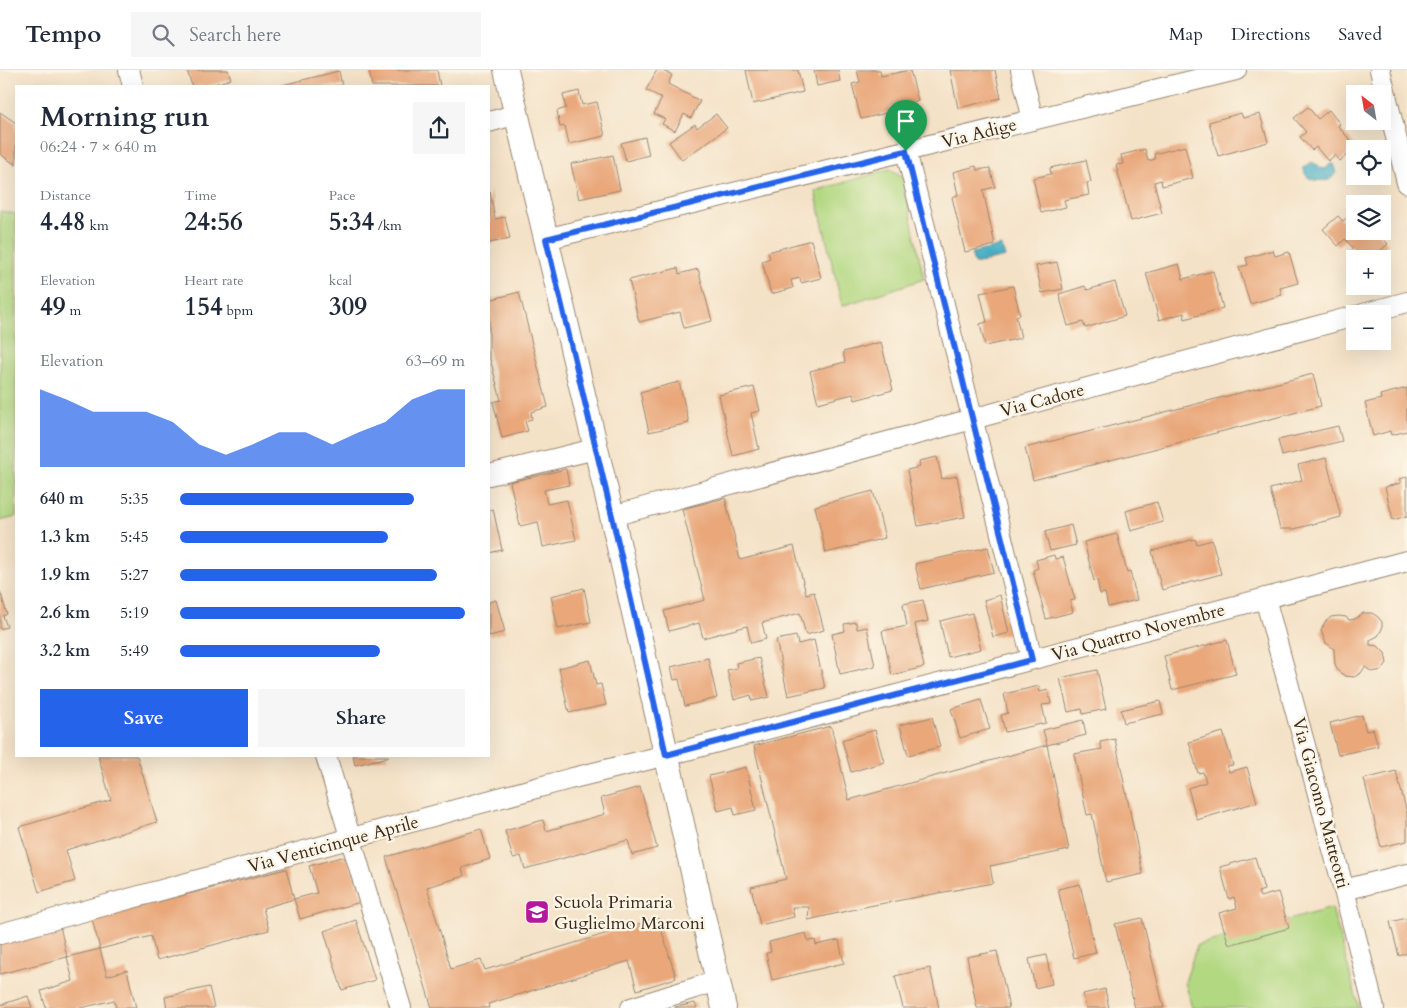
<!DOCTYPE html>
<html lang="en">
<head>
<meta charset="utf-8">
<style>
  body { margin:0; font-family:Cardo,serif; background:#f6f6f7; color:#1f2937; height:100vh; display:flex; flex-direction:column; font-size:19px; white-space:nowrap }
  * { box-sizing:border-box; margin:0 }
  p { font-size:16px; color:#747a83 }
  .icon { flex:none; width:28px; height:28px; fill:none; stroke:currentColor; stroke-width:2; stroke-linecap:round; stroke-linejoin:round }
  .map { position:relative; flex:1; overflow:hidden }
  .side { position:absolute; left:15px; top:15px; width:475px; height:672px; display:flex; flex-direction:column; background:#fff; border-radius:0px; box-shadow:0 5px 20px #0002 }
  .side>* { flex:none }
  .needle { width:32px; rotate:329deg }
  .tools { position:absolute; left:1346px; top:15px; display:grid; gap:10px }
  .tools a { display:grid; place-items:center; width:45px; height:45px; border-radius:0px; background:#fff; box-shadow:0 5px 20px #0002; font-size:25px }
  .pin { position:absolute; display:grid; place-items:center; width:42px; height:42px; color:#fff; margin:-51px -21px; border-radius:50% 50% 50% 0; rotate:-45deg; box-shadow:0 0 5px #0007 }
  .pin .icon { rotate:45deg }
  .round { display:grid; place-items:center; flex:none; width:52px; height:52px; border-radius:0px; background:#f6f6f7 }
  .overview { display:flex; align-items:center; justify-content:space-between; height:85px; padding:0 25px }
  h1 { font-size:28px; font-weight:700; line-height:38px }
  .figures { display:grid; grid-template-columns:repeat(3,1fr); gap:8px; height:85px; padding:5px 25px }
  .figures div { display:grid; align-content:center }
  .figures b { font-size:25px; font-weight:700 }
  .figures small { font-size:14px; font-weight:400 }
  .figures p { font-size:14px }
  .chart { height:140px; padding:10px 25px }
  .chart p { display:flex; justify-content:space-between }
  .chart svg { width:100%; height:90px; margin-top:5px; fill:#2563eb; opacity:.7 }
  .button { display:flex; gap:10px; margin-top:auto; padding:10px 25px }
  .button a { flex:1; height:58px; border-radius:0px; background:#2563eb; color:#fff; font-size:20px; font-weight:700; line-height:58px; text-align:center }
  .button a+a { background:#f6f6f7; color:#1f2937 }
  ul { padding:0 25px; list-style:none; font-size:16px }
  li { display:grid; grid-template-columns:80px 60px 1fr; align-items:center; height:38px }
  li i { height:12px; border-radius:6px; background:#2563eb }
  header { display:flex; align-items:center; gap:30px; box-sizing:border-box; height:70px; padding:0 25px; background:#fff; border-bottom:1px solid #e0e1e3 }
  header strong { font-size:24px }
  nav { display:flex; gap:28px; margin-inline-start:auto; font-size:18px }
  .search { width:350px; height:45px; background:#f6f6f7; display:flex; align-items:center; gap:12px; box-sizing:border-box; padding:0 18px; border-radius:0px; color:#747a83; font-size:19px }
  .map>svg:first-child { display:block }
  .green { fill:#b2d882; stroke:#768150 }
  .water { fill:#43acc2; stroke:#3f6b70 }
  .building { fill:#e9a77a }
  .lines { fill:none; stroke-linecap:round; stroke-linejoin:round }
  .minor-casing { stroke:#988672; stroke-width:22 }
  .tertiary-casing { stroke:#988672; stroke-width:26 }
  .minor { stroke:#fff; stroke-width:20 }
  .tertiary { stroke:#fff; stroke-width:24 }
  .route-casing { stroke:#fff; stroke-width:10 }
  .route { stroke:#2563eb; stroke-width:6 }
  .labels { text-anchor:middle; stroke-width:4.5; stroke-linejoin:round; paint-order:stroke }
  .street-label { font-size:18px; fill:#3b2a1e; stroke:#fcf5e5 }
  .poi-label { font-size:18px; fill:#3b2a1e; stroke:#fcf5e5; text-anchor:start }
</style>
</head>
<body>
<header>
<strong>Tempo</strong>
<div class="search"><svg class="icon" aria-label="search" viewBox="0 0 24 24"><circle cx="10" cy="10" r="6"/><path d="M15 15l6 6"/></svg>Search here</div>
<nav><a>Map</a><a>Directions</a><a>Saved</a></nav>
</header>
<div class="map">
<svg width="1407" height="938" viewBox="0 0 1407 938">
  <rect width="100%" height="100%" fill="#fcf5e5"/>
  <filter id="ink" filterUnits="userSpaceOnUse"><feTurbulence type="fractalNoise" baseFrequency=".02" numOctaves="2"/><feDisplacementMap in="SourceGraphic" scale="10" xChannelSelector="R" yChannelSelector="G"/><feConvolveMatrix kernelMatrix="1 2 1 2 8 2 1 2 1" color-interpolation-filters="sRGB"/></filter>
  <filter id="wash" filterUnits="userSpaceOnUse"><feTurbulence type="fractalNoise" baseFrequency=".0096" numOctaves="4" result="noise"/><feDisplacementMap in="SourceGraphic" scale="20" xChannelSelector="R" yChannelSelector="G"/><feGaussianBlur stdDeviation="1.12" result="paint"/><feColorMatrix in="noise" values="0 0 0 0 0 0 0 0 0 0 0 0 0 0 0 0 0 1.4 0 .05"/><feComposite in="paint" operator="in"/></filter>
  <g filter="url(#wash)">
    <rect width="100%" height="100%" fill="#f4e2c7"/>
    <g class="green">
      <path d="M890,99L902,106L924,209L842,236L815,121Z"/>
      <path d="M0,141L16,144V447L0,451Z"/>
      <path d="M1332,838L1359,938H1192L1185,912L1197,875Z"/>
    </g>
    <g class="water">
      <path d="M1311,92L1318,95L1320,98L1325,99L1330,94H1334L1337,102L1330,110C1320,111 1303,112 1304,97Z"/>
      <path d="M1002,176L1005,187L974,194L971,183Z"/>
    </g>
    <g id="blocks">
      <g class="building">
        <path d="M187,0H228L231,9L208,16H192Z"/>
        <path d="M369,0H437L440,16H372Z"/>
        <path d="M657,0H662L672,5L668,14L700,31L691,48L684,44L675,61L662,54L665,49L654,44L662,28L646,20Z"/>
        <path d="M746,0H798L803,22L753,34Z"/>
        <path d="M814,0H838L840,11L817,16Z"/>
        <path d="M857,0H880L881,6L910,0L918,31L890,38L891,42L861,49L852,14L860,12Z"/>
        <path d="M950,0H995L1001,28L958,38Z"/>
        <path d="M339,1L342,16H278Z"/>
        <path d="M579,21L582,35L597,32L605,66L569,74L565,56L560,57L557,41L566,38L563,25Z"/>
        <path d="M1308,37L1318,49L1329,40L1340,54L1338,56L1356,77L1340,91L1335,85L1328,91L1316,77L1312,80L1300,67L1306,62L1294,48Z"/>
        <path d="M0,42L16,53V95L0,84Z"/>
        <path d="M1241,43L1243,48L1260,44L1268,72L1218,86L1209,52Z"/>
        <path d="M716,44L727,58L682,90L669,72L695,54L697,58Z"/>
        <path d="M645,67L649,85L626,91L621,73Z"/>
        <path d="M1185,76L1193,108L1162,116L1161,110L1154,112L1162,143L1131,151L1116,95L1123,94L1121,85L1145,79L1148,91L1155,89L1154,84Z"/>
        <path d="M613,85L620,120L579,129L571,94Z"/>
        <path d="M1086,90L1091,112L1087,113L1089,125L1064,130L1066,137L1041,143L1033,108L1051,104L1050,98Z"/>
        <path d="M976,96L977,100L990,98L995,117L983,120L995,175L965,182L952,127L958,125L953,102Z"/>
        <path d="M490,121L495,149L505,147L510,169L489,173Z"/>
        <path d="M1352,143L1355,147V161H1376L1388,174L1371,189H1357L1350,181L1353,178L1345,169L1338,176L1323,159L1338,146L1343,151Z"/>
        <path d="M811,170L821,208L801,213L800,208L791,210L793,218L771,224L762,191L770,188L768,182Z"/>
        <path d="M1273,180L1275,186L1289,182L1298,213L1280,218L1282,225L1250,234L1239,197L1248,195L1246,188Z"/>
        <path d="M1057,192L1063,219L1042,223L1036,196Z"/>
        <path d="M1179,194L1183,209L1213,201L1223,238L1185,249L1184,243L1159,250L1146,203Z"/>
        <path d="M678,198L679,204L698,199L712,251L684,258L680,242L639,252L629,210Z"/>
        <path d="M1115,212L1125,246L1085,258L1083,252L1068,256L1059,224L1085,216L1087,220Z"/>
        <path d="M1013,216L1020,245L1016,246L1021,268L985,276L980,254L987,252L980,223Z"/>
        <path d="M519,222L548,337L531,342L532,349L525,351L528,361L502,368L493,332L501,330L489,285V230Z"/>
        <path d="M881,272L893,320L855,330L853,324L818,333L810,301L845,292L843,282Z"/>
        <path d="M1313,304L1321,336L1033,410L1025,378Z"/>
        <path d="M679,312L689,353L649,362L640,322Z"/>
        <path d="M754,317L760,341L751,343L759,379L733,386L719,325Z"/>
        <path d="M1407,318V361L1391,365L1390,361L1373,366L1365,333L1381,329L1380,325Z"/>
        <path d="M1338,356L1342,371L1282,386L1278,370Z"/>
        <path d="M937,387L942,409L957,406L965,447L918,456L907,400L920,397L919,391Z"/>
        <path d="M1326,388L1341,447L1294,459H1280L1270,419L1302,410L1298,395Z"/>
        <path d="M566,399L569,415L544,420L547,434L567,430L576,470L543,477L538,452L520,456L510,412Z"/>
        <path d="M1407,407V446L1393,450L1385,417L1401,413L1399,409Z"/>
        <path d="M873,421L885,468L826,483L815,436Z"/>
        <path d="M725,428L740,490L794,476L806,524L814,522L824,560L806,565L800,543L762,553L766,569L751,573L747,556L703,568L699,553L669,561L664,541L705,530L682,439Z"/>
        <path d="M1157,432L1163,452L1131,461L1126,441Z"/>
        <path d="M493,439L502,480L489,483V440Z"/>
        <path d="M1071,455L1076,475L1050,481L1045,462Z"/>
        <path d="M1117,464L1127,502L1130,501L1137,530L1108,537L1105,523L1100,524L1097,510L1094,511L1084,472Z"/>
        <path d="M1195,469L1197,474L1212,470L1221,504L1162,520L1152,481Z"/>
        <path d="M988,477L994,502L921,519L915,494Z"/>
        <path d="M1054,485L1055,489L1063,487L1075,530L1070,531L1073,542L1046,549L1033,500L1038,498L1036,490Z"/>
        <path d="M584,518L591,552L558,559L551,526Z"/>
        <path d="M0,521L7,544L3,546L7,557L0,559Z"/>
        <path d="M1000,525L1009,563L993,567L984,530Z"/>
        <path d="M496,530L505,562L489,566V532Z"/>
        <path d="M923,530L928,551L915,554L924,597L892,605L882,561L907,556L903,534Z"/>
        <path d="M972,543L981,579L948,587L940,551Z"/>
        <path d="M1363,543H1372L1378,547L1382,552V559L1378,566L1370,570V575L1378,576L1385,583L1387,593L1382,600L1372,602L1365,597L1361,603L1354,607L1345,606L1338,601L1335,594L1334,579L1326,573L1321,561L1325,552L1331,547L1339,546L1346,547L1349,550L1355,549Z"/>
        <path d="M856,552L857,559L867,557L875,596L840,604L832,564L845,561L844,554Z"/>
        <path d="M796,566L798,574L814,570L825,618L788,626L776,570Z"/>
        <path d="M1227,570L1236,604L1172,620L1164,586Z"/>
        <path d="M708,588L717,628L685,636L679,609L674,610L671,597Z"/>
        <path d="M759,588L769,627L752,631L751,625L734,630L727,600L737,598L736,593Z"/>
        <path d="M590,590L596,615L601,614L606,635L569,643L559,598Z"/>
        <path d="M1097,600L1106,639L1083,644L1082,639L1068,642L1060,608Z"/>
        <path d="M1039,616L1040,622L1048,620L1051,634L1042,635L1046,653L1005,662L1001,645L1008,643L1004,624Z"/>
        <path d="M981,630L990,659L960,668L951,639Z"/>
        <path d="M1160,631L1163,644L1124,653L1121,640Z"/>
        <path d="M1362,645L1366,661L1373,659L1378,676L1338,685L1330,653Z"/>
        <path d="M932,647L940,677L908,685L900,655Z"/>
        <path d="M1083,650L1086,665L1047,675L1069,780L990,796L993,813L869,836L808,850L809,837H792L794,847L760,855L751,817L786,809L754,676L831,656L849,730L1047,675L1043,660Z"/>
        <path d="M875,660L884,692L851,702L842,670Z"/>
        <path d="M1223,662L1233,695L1227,696L1229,702L1247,697L1257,732L1197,750L1188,718L1206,712L1203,702L1198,703L1189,672Z"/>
        <path d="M1115,669L1143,804L1106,812L1092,744L1087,745L1074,684L1102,679L1100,672Z"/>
        <path d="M98,686H137L157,752L66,780L75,811L39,822L19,757L111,730Z"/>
        <path d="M353,686H388L389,687L355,695Z"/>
        <path d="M746,697L756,740L735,745L733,737L718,741L709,706Z"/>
        <path d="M1396,701L1407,743V771L1381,777L1364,709Z"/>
        <path d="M640,717L657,778L632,785L628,770L525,799L521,786L513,788L505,761L543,750L546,761L605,744L601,728Z"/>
        <path d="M481,759L490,789L462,798L464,806L427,817L451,899L481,890L485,900L658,848L676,908L637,920L629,891L488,934L489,938H432L386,787Z"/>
        <path d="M341,787L348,790L364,831L300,849L294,829L317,823L309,796Z"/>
        <path d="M1255,787L1264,820L1258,822L1260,827L1278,822L1289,858L1229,875L1219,843L1237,838L1234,827L1229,829L1220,797Z"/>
        <path d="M286,799L294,829L263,838L269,860L157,890L151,866L100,879L92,849Z"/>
        <path d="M1080,814L1096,883L1074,888L1058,819Z"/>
        <path d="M1142,848L1164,938H1135L1115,854Z"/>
        <path d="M1407,848V883L1399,886L1390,852Z"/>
        <path d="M356,850L375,910L342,920L324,861Z"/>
        <path d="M60,856L67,887L100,879L107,906L127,900L136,938H116L114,930L81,938H46L41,921L73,911L67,887L0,904V871Z"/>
        <path d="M806,863L808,871L815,870L816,875L839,870L844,893L772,910L766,883L771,882L769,872Z"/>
        <path d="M997,881L1009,938H977L967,887Z"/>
        <path d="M1046,885L1052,914L1035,918L1029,889Z"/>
        <path d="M930,898L939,938H903L895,906Z"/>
        <path d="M209,917L214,938H167L165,927Z"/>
        <path d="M1105,919L1109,938H1086L1083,924Z"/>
        <path d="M28,926L32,938H0V935Z"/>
        <path d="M695,933L697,938H675V937Z"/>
      </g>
    </g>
  </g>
  <g filter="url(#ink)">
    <use href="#blocks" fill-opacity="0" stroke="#988672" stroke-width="1"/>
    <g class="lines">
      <defs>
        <g id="minor">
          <path d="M129,0L133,16"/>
          <path d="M1021,0L1033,50"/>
          <path d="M1380,0L1407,113"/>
          <path d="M489,52L517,44"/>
          <path d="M906,81L1032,589"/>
          <path d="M546,169L1236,0"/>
          <path d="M1363,244L1407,232"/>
          <path d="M489,405L595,379"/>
          <path d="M612,446L1355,246"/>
          <path d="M1265,528L1344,820L1374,938"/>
          <path d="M326,686L401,938"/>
          <path d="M1344,820L1407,804"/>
          <path d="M0,864L569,709L683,681L1407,491"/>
          <path d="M631,938L717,911"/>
        </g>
        <path id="tertiary" d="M506,0L612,446L724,938"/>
      </defs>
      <use href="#minor" class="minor-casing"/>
      <use href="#tertiary" class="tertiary-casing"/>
      <use href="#minor" class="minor"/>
      <use href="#tertiary" class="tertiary"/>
    </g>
  </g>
  <g class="lines" filter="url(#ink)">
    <defs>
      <path id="route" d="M906,81L1032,590L666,685L612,446L546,169Z"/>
    </defs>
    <use href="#route" class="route-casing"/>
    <use href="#route" class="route"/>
  </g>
  <defs>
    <symbol id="school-square" viewBox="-11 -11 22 22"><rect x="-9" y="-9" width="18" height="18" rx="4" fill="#b5179e" stroke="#fcf5e5"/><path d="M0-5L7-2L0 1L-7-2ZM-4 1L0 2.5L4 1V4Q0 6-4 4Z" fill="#fff"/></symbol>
  </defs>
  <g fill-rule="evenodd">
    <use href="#school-square" x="523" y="828" width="28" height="28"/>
  </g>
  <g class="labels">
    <g class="street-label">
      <text transform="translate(979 63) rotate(-14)" y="6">Via Adige</text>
      <text transform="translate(1042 330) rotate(-15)" y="6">Via Cadore</text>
      <text transform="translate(1138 562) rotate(-15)" y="6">Via Quattro Novembre</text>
      <text transform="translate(1321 733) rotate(75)" y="6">Via Giacomo Matteotti</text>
      <text transform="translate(333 774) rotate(-15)" y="6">Via Venticinque Aprile</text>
    </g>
    <g class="poi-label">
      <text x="554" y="838">Scuola Primaria<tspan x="554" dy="21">Guglielmo Marconi</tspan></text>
    </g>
  </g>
</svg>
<div class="tools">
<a><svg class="needle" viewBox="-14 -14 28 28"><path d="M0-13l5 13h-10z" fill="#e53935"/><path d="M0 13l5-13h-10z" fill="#747a83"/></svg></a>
<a><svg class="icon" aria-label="locate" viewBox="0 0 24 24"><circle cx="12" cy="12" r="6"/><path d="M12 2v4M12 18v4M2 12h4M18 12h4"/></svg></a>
<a><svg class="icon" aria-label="layers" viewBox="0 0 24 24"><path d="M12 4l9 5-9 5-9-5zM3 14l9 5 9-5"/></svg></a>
<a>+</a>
<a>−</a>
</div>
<div class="pin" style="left:906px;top:81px;background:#1e9e55"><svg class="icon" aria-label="arrive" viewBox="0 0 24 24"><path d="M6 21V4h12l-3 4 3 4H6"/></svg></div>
<section class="side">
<div class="overview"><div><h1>Morning run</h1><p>06:24 · 7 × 640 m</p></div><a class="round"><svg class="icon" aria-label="share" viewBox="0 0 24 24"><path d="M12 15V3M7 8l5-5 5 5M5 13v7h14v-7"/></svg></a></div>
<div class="figures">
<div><p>Distance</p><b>4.48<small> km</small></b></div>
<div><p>Time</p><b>24:56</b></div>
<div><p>Pace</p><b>5:34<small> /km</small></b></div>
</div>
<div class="figures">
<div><p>Elevation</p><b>49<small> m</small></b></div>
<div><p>Heart rate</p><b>154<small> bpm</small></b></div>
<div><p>kcal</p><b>309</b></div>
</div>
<div class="chart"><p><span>Elevation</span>63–69 m</p>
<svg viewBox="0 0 160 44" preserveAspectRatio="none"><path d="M0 44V6L10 11L20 17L30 17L40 17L50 22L60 33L70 38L80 33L90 27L100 27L110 33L120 27L130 22L140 11L150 6L160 6V44z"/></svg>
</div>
<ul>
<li><b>640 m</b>5:35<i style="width:82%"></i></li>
<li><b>1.3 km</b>5:45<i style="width:73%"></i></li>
<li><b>1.9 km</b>5:27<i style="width:90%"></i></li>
<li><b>2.6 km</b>5:19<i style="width:100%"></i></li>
<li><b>3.2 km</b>5:49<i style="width:70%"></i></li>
</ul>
<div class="button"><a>Save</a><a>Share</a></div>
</section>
</div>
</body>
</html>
